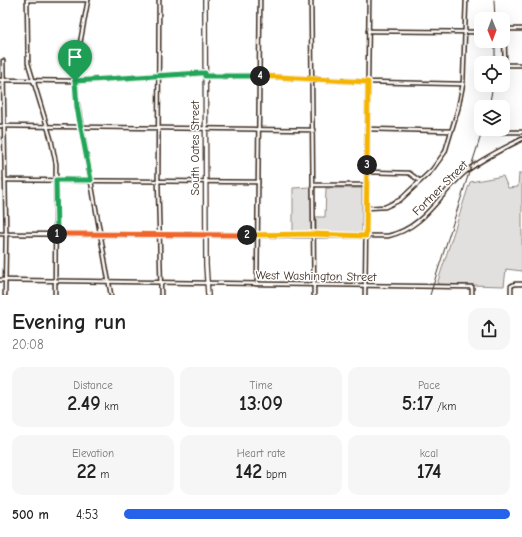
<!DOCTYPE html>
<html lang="en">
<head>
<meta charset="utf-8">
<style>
  body { margin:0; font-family:"Comic Neue",sans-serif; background:#f6f6f6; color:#222; height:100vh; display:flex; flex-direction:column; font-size:15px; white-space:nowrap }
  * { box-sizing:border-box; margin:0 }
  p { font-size:13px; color:#767676 }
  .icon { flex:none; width:22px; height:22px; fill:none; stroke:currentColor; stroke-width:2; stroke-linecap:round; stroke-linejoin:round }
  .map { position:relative; height:295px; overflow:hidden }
  .side { display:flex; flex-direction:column; background:#fff; flex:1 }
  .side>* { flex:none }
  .needle { width:26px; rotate:179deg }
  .fabs { position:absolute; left:474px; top:12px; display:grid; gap:8px }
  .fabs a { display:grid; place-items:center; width:36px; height:36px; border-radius:8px; background:#fff; box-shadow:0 4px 16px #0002; font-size:20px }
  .pin { position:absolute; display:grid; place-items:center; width:34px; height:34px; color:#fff; margin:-41px -17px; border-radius:50% 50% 50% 0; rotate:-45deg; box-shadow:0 0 4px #0007 }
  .pin .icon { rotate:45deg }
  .km { position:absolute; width:20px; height:20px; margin:-10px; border-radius:50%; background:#222; color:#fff; font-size:11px; line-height:20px; text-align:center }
  .round { display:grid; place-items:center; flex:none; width:42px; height:42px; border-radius:12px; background:#f6f6f6 }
  .head { display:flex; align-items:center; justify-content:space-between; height:68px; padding:0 12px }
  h1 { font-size:22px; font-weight:700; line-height:30px }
  .metrics { display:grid; grid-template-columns:repeat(3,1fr); gap:6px; height:68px; padding:4px 12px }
  .metrics div { display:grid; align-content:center; border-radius:10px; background:#f6f6f6; text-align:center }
  .metrics b { font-size:20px; font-weight:700 }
  .metrics small { font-size:11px; font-weight:400 }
  .metrics p { font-size:11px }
  ul { padding:0 12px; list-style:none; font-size:13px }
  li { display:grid; grid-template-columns:64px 48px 1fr; align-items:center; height:30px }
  li i { height:10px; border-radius:5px; background:#2563eb }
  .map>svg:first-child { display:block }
  .green { fill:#e2e0de; stroke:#8e857e }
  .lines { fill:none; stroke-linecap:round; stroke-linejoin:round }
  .minor-casing { stroke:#3b2a1e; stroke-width:5.5 }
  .major-casing { stroke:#3b2a1e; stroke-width:6 }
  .minor { stroke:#fff; stroke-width:2.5 }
  .major { stroke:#fff; stroke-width:3.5 }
  .rail { stroke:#3b2a1e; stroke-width:1 }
  .split-1-casing { stroke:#fff; stroke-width:8 }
  .split-2-casing { stroke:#fff; stroke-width:8 }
  .split-3-casing { stroke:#fff; stroke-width:8 }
  .split-4-casing { stroke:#fff; stroke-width:8 }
  .split-5-casing { stroke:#fff; stroke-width:8 }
  .split-1 { stroke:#22a559; stroke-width:5 }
  .split-2 { stroke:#f0652b; stroke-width:5 }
  .split-3 { stroke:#f5b400; stroke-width:5 }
  .split-4 { stroke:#f5b400; stroke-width:5 }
  .split-5 { stroke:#22a559; stroke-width:5 }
  .labels { text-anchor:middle; stroke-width:3; stroke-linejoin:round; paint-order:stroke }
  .street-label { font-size:12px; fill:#3b2a1e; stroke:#fff }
</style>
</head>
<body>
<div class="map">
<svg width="522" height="295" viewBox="0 0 522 295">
  <rect width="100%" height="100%" fill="#fff"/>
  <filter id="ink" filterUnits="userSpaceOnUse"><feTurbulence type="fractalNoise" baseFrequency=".025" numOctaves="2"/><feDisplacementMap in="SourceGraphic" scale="8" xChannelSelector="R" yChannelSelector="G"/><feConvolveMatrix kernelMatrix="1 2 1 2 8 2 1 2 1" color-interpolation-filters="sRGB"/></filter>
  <g filter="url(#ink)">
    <g class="green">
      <path d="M519,173H522V271L506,269L504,286L437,284L470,182L503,176L508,188L518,187Z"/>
      <path d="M311,187L312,232L291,233L293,229V188Z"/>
      <path d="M326,188H362V233L316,232V217H325Z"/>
    </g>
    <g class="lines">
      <defs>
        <g id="minor">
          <path d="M27,0L28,63L51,139L56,164L55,295"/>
          <path d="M27,0H88"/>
          <path d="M88,0L76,65V96L111,295"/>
          <path d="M159,0L158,181L161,295"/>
          <path d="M311,0L314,295"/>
          <path d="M503,29H522"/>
          <path d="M504,29L505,63L507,65H522"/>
          <path d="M368,31L481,32"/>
          <path d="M3,61L6,231L5,295"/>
          <path d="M205,76H258L368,82L463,84"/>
          <path d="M0,80L75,81L205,73"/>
          <path d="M0,126L313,130"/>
          <path d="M367,129L451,131"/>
          <path d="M487,132H522"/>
          <path d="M367,172L409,173L420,181"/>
          <path d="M5,180L258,182"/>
          <path d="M313,185H366"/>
          <path d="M366,208L385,207L400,200L432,170L445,152L458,109L463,84L466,0"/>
          <path d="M0,234L388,236C424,228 438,196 464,173C481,159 503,149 522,139"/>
          <path d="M0,280L472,287V295"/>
          <path d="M257,284L260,0"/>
          <path d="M365,295L369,0"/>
          <path d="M511,295V286L515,284H522"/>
        </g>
        <path id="major" d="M205,0L206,265L208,295"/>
      </defs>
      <use href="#minor" class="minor-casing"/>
      <use href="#major" class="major-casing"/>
      <use href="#minor" class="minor"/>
      <use href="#major" class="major"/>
      <g class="rail">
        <path d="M494,0L495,19"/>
        <path d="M495,63V41"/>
        <path d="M489,107L493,85"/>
        <path d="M430,295L483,129"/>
      </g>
    </g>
  </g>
  <g class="lines" filter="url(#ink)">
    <defs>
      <path id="split-1" d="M57,234L56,180H91L77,107L75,81"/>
      <path id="split-2" d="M57,234L247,235"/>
      <path id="split-3" d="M247,235L313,234L366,236L367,165"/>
      <path id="split-4" d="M260,76L368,82L367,165"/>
      <path id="split-5" d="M75,81L201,73H205V76H260"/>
    </defs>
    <use href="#split-1" class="split-1-casing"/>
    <use href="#split-2" class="split-2-casing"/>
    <use href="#split-3" class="split-3-casing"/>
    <use href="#split-4" class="split-4-casing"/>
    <use href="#split-5" class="split-5-casing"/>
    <use href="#split-1" class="split-1"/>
    <use href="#split-2" class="split-2"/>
    <use href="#split-3" class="split-3"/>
    <use href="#split-4" class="split-4"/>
    <use href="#split-5" class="split-5"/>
  </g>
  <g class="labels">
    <g class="street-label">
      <text transform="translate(195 148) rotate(-90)" y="4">South Oates Street</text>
      <text transform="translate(440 188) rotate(-45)" y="4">Fortner Street</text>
      <text transform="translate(316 276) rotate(1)" y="4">West Washington Street</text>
    </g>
  </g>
</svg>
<div class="fabs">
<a><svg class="needle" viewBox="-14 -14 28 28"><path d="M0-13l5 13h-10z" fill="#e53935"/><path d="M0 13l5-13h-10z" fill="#767676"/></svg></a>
<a><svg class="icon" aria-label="locate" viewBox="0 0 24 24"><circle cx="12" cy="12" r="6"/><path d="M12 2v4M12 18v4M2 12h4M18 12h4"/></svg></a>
<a><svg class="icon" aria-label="layers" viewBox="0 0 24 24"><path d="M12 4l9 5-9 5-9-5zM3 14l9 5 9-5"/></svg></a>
</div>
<div class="pin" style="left:75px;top:81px;background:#1e9e55"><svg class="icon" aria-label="arrive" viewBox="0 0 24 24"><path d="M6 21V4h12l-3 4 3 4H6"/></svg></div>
<b class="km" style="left:57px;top:234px">1</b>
<b class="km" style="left:247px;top:235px">2</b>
<b class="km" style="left:367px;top:165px">3</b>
<b class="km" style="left:260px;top:76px">4</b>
</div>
<section class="side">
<div class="head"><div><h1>Evening run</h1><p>20:08</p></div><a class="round"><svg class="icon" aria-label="share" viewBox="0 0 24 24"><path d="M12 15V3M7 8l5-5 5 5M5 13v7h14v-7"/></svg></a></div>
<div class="metrics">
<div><p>Distance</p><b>2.49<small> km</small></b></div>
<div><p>Time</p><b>13:09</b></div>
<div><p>Pace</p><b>5:17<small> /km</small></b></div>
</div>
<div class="metrics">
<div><p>Elevation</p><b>22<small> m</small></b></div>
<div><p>Heart rate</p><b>142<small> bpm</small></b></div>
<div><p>kcal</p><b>174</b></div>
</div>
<ul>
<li><b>500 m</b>4:53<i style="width:100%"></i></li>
</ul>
</section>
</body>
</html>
